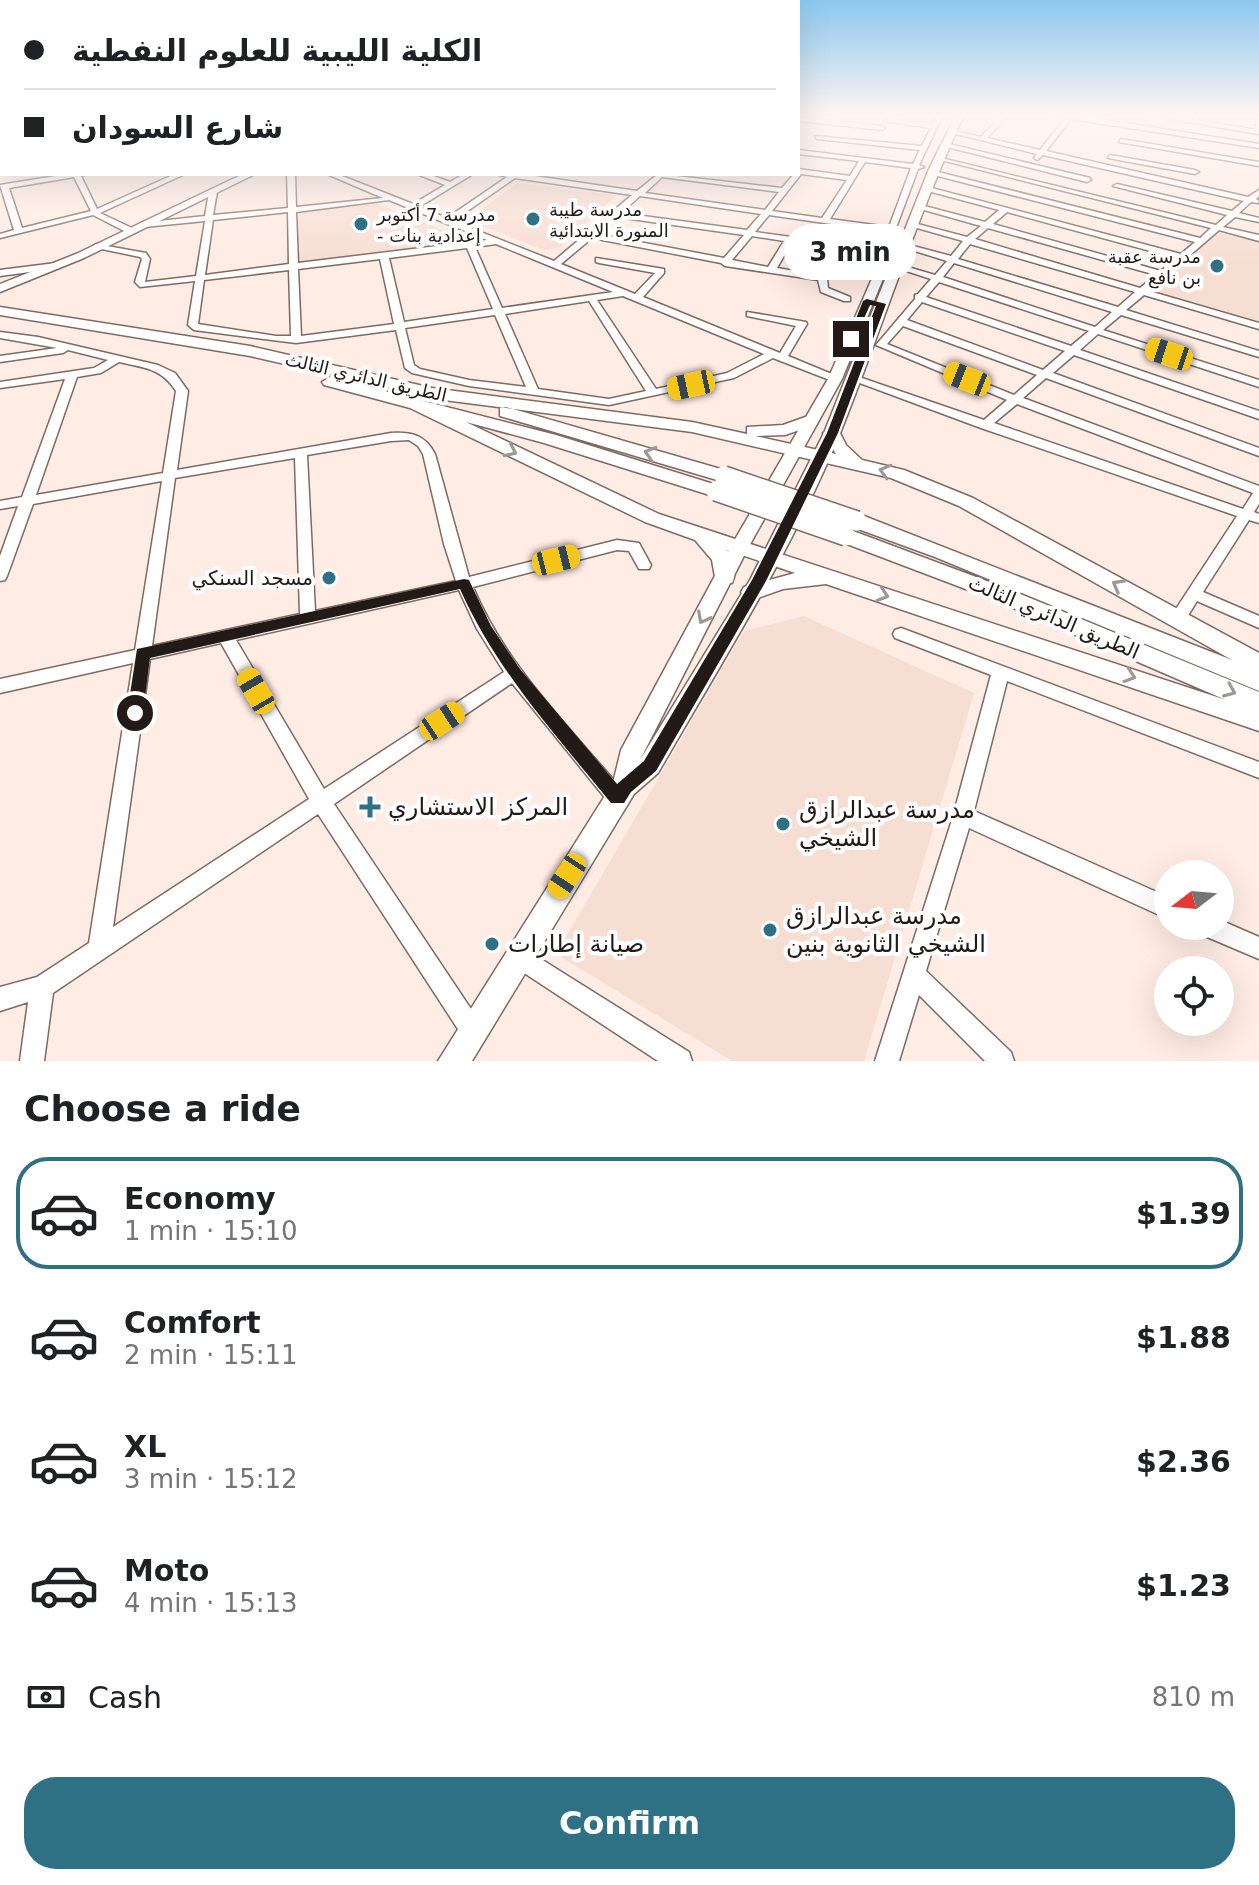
<!DOCTYPE html>
<html lang="en">
<head>
<meta charset="utf-8">
<style>
  :root { --surface:#fff; --page:#f6f6f6; --text:#202124; --muted:#757577; --line:#e0e0e0; --accent:#2f7184 }
  body { margin:0; font-family:"DejaVu Sans",Cairo,sans-serif; background:var(--page); color:var(--text); height:100vh; display:flex; flex-direction:column; font-size:30px; white-space:nowrap }
  * { box-sizing:border-box; margin:0 }
  p { font-size:26px; color:var(--muted) }
  .icon { flex:none; width:44px; height:44px; fill:none; stroke:currentColor; stroke-width:2; stroke-linecap:round; stroke-linejoin:round }
  .map { position:relative; height:1061px; overflow:hidden }
  .side { display:flex; flex-direction:column; background:var(--surface); flex:1 }
  .side>* { flex:none }
  .top-card { position:absolute; left:0px; top:0px; width:800px; height:176px; box-shadow:0 8px 32px #0002; display:grid; align-content:center; height:176px; padding:0 24px; background:var(--surface) }
  .needle { width:52px; rotate:254deg }
  .buttons { position:absolute; left:1154px; top:860px; display:grid; gap:16px }
  .buttons a { display:grid; place-items:center; width:80px; height:80px; border-radius:50%; background:var(--surface); box-shadow:0 8px 32px #0002; font-size:40px }
  .end { position:absolute; width:36px; height:36px; margin:-18px; border:10px solid #221a16; background:#fff; box-shadow:0 0 0 4px #fff }
  .from { border-radius:50% }
  .bubble { position:absolute; height:56px; border-radius:28px; background:var(--surface); box-shadow:0 8px 32px #0002; font-size:26px; font-weight:700; line-height:56px; text-align:center }
  .car { position:absolute; width:24px; height:48px; margin:-24px -12px; border-radius:10px; box-shadow:0 0 6px 2px #0007; background:linear-gradient(#f5c518 24%,#345 0 40%,#f5c518 0 76%,#345 0 86%,#f5c518 0) }
  .top-card b { display:flex; align-items:center; gap:28px; height:76px; font-size:30px }
  .top-card b+b { border-top:2px solid var(--line) }
  .top-card i { width:20px; height:20px; background:var(--text) }
  ul { padding:0; list-style:none }
  li { display:flex; align-items:center; gap:24px; height:112px; margin:0 16px 12px; padding:0 8px; border:4px solid transparent; border-radius:32px }
  li div { flex:1 }
  li b { display:block; font-size:30px }
  li em { font-style:normal; font-weight:700 }
  li.on { border-color:var(--accent) }
  li>.icon { width:72px; height:72px; stroke-width:1.5 }
  h2 { padding:0 24px; font-size:36px; line-height:96px }
  .pay { display:flex; align-items:center; gap:20px; height:88px; padding:0 24px; font-size:30px }
  .pay p { margin-inline-start:auto }
  .primary-button { display:flex; gap:16px; margin-top:auto; padding:16px 24px }
  .primary-button a { flex:1; height:92px; border-radius:32px; background:var(--accent); color:#fff; font-size:32px; font-weight:700; line-height:92px; text-align:center }
  .map>svg:first-child { display:block }
  .built { fill:#f7ded3 }
  .lines { fill:none; stroke-linecap:round; stroke-linejoin:round }
  .minor-casing { stroke:#7e6a61; stroke-width:3 }
  .major-casing { stroke:#7e6a61; stroke-width:3 }
  .highway-casing { stroke:#7e6a61; stroke-width:3 }
  .minor { fill:#fff; fill-rule:evenodd }
  .major { fill:#fff; fill-rule:evenodd }
  .highway { fill:#fff; fill-rule:evenodd }
  .highway-bridge-casing { stroke:#7e6a61; stroke-width:22; stroke-linecap:butt }
  .highway-bridge { stroke:#fff; stroke-width:19 }
  .oneway { stroke:#9c9896 }
  .route { fill:#221a16 }
  .poi-dot { fill:#2f7184; stroke:#fff; stroke-width:3 }
  .labels { text-anchor:middle; dominant-baseline:central; stroke-width:8; stroke-linejoin:round; paint-order:stroke }
  .far-poi-label { font-size:18px; fill:#221a16; stroke:#fff; text-anchor:start }
  .far-street-label { font-size:18px; fill:#221a16; stroke:#fff }
  .poi-label { font-size:20px; fill:#221a16; stroke:#fff; text-anchor:end }
  .street-label { font-size:20px; fill:#221a16; stroke:#fff }
  .near-poi-label { font-size:24px; fill:#221a16; stroke:#fff; text-anchor:start }
</style>
</head>
<body>
<div class="map">
<svg width="1259" height="1061" viewBox="0 0 1259 1061">
  <rect width="100%" height="100%" fill="#ffece4"/>
  <path class="built" d="M517,183L617,195L559,248L544,250L475,223L474,215Z
    M374,202L458,236L462,243L298,263L294,211Z
    M1214,231L1259,242V323L1147,290Z
    M804,616L974,693L864,1061H732L556,954L744,631Z"/>
  <g class="lines">
    <defs>
      <path id="minor" d="M937,115H943L919,165L924,167L918,169L896,228L901,231L895,233L888,251L881,255L845,249L827,278L828,288L850,297V301H844L821,292L818,280L725,266L721,263L592,238L561,264L635,294L655,273L599,263L596,262V258L664,269V273L643,297L780,353L796,326L747,316V312L806,322L807,324L788,356L839,377L841,379L835,382L773,358L734,378L609,405L469,386L412,373L405,368L396,330L296,343L194,330L188,325L195,281L140,287L135,282L142,259L140,257L92,247L96,244L146,253L150,259L145,282L196,276L205,221L144,227H141V223L205,216L209,192L213,190L217,192L213,215L288,208L287,174H295L296,207L383,198L327,174H337L413,204L445,185L417,174H428L450,182L464,174H473L419,207L447,218L507,177L496,174H521L637,191L658,174L782,188L794,174H798V169L850,176L859,161L798,154V150L913,164L920,150L817,139L815,136L922,146L931,128L884,121L887,119L933,124ZM865,162L911,168L889,227L830,219ZM801,174L847,180L822,218L772,211ZM662,177L779,192L765,210L645,193ZM515,178L632,195L554,261L453,221ZM640,196L761,214L747,230L621,213ZM389,200L487,240L298,263L296,212ZM288,212L289,264L205,275L213,220ZM769,215L887,232L880,249L755,232ZM617,217L744,235L724,258L597,234ZM752,236L784,241L768,267L732,260ZM792,242L837,248L819,275L777,268ZM496,244L613,292L502,308L475,247ZM467,248L493,309L404,322L389,258ZM380,259L394,324L301,336L298,269ZM289,270L291,336H276L198,324L204,280ZM623,296L764,354L727,373L656,389L597,300ZM589,301L646,391L609,399L538,389L505,314ZM495,315L526,387L469,380L420,369L414,365L405,328Z
        M1002,115H1008L987,138L1040,150L1065,118L1053,115H1074L1259,144V148L1071,119L1046,151L1248,197L1259,190V196L1256,199L1259,201L1258,203L1251,202L1239,213L1259,218V222L1235,217L1223,227L1259,235V241L1219,230L1149,291L1259,323V329L1144,295L1126,310L1259,351V357L1121,315L1103,330L1259,380V387L1098,334L1080,350L1259,411V419L1074,355L1053,373L1259,448V456L1046,378L1023,398L1259,486V504L1254,512L1259,514V523L1249,520L1203,592L1259,616V628L1197,601L1184,622H1172L1170,618L1237,516L981,428L849,379L851,377H859L984,420L1007,400L876,345L915,299V295L918,294L931,279L894,267V263L935,275L947,261L902,247V243L951,256L963,241L910,226V222L967,237L981,226L917,208V204L985,222L999,210L924,190V186L1181,254L1195,242L930,174V170L1200,238L1211,228L937,159V157L1216,225L1227,215L1113,186L1117,184L1232,211L1244,201L1043,155L1037,160L1034,158L1037,154L948,132L951,130L981,137ZM1007,212L1176,258L1161,271L993,224ZM988,228L1156,275L1140,288L975,239ZM970,244L1135,292L1118,307L958,259ZM954,263L1112,312L1095,327L943,277ZM939,282L1089,331L1071,346L926,297ZM922,302L1065,351L1043,370L907,320ZM903,326L1037,375L1014,395L887,344ZM1017,404L1253,493L1243,509L994,423Z
        M1195,115H1201L1198,120L1193,119Z
        M798,117L882,126L885,128L882,130L798,121Z
        M2,120V124L0,125V121Z
        M1259,120V130H1255L1256,122Z
        M0,135H2V139H0Z
        M1121,139L1259,162V166L1119,142Z
        M945,143L1090,178L1091,180L1087,182L943,146Z
        M0,149H2L0,154Z
        M1110,155L1195,170L1199,172L1195,174L1108,158Z
        M0,169H2V173H0Z
        M68,174H86L81,176L97,209L175,174H185L100,213L134,229V233H128L93,215L0,238V234L14,230L0,185ZM74,177L91,211L22,228L9,188Z
        M56,263L59,264V268L0,276V270Z
        M0,332L38,337L158,365L175,373L188,391L177,470L391,433C412,432 425,435 435,454L469,577L617,540L639,543L651,565L649,569H639L629,551L617,550L473,587C506,666 569,727 624,792L627,798L624,804L617,807L610,804L512,683L334,804L481,1024L485,1032L481,1040L473,1044L465,1040L318,814L53,993L44,1061H20L28,1002L0,1011V987L37,977L89,943L133,663L0,693V679L135,650L162,481L33,504L7,576L5,580L0,581V556L18,506L0,509V501L22,497L65,379L0,388V382L94,368L108,360L68,350L63,353L0,362V356L57,348L0,338ZM119,362C145,368 161,368 176,391L163,473L36,495L77,377L101,373ZM409,440L418,446L423,454L444,544L456,581L315,611L307,455L391,441ZM295,458L300,614L152,646L175,478ZM459,590L477,629L504,672L324,789L236,640ZM221,643L309,799L113,927L150,659Z
        M901,628L1259,762V778L1007,681L974,811L1168,897V919L969,828L926,971L1011,1052L1014,1061H985L919,995L899,1061H875L952,820L991,675L895,638L893,634L895,630Z
        M1220,920L1259,937V959L1200,934L1197,926H1220Z
        M517,944L689,1052L692,1061H658L509,963L506,955L509,947Z"/>
      <path id="major" d="M956,115H964C916,218 883,326 841,431C792,551 722,662 658,773L634,794L472,1061H438L613,783L621,750L730,548L828,379L888,242L897,240L898,242L842,379L748,548L640,760L750,580L824,433L929,169Z
        M1145,115H1161L1259,130V134Z
        M243,174H255L84,258L0,292V284L76,254Z"/>
      <path id="highway" d="M0,307L250,346L432,388L692,422L747,434V427L783,425L811,415L817,416V424L785,435L755,436L836,454L823,433L832,428L838,429L846,445L862,460L904,470L973,498L1259,653V691L935,557L850,526L847,521L850,516H864L1232,660L959,506L891,478L692,432L444,400L250,356L0,315Z
        M330,377L556,435L723,487L725,491L716,497L544,443L466,422L659,514L1226,700L992,599L839,541L836,536L839,531H853L1008,589L1259,692V731L826,584L783,589L752,600L744,597L741,592L744,587L795,573L727,550C734,559 737,574 732,583H716L712,560L695,540L645,522L410,408L324,385L322,382Z
        M506,407L731,472L733,476L731,480H717L500,416V408Z"/>
    </defs>
    <use href="#minor" class="minor-casing"/>
    <use href="#major" class="major-casing"/>
    <use href="#highway" class="highway-casing"/>
    <use href="#minor" class="minor"/>
    <use href="#major" class="major"/>
    <use href="#highway" class="highway"/>
    <defs>
      <path id="highway-bridge" d="M724,476L857,521
        M716,491L846,536"/>
    </defs>
    <use href="#highway-bridge" class="highway-bridge-casing"/>
    <use href="#highway-bridge" class="highway-bridge"/>
  </g>
  <defs><path id="oneway-chevron" d="M-2-3.5L2.5 0L-2 3.5" fill="none" stroke-width="1.6" stroke-linecap="round" stroke-linejoin="round" transform="scale(2)"/></defs>
  <g class="oneway">
    <use href="#oneway-chevron" transform="translate(511 451) rotate(26)"/>
    <use href="#oneway-chevron" transform="translate(650 453) rotate(-163)"/>
    <use href="#oneway-chevron" transform="translate(885 471) rotate(-164)"/>
    <use href="#oneway-chevron" transform="translate(1118 585) rotate(-151)"/>
    <use href="#oneway-chevron" transform="translate(883 595) rotate(18)"/>
    <use href="#oneway-chevron" transform="translate(703 618) rotate(118)"/>
    <use href="#oneway-chevron" transform="translate(1130 676) rotate(18)"/>
    <use href="#oneway-chevron" transform="translate(1230 691) rotate(23)"/>
  </g>
  <linearGradient id="sky" x2="0" y2="1"><stop stop-color="#8bc7ef"/><stop offset="0.44" stop-color="#fff6f3"/><stop offset="1" stop-color="#fff6f3" stop-opacity="0"/></linearGradient>
  <rect width="1259" height="263" fill="url(#sky)"/>
  <path class="route" d="M867,299L886,304L838,433L766,581L656,771L631,792L624,803H611C556,735 496,670 460,589L150,658L143,713L135,720L129,718L127,713L137,649L464,579L469,580L491,626L520,669L617,784L644,761L752,580L827,433L876,306L870,305L854,341H847L863,301Z"/>
  <g class="poi-dot">
    <circle cx="533" cy="219" r="8"/>
    <circle cx="361" cy="224" r="8"/>
    <circle cx="1217" cy="266" r="8"/>
    <circle cx="329" cy="578" r="8"/>
    <path d="M366 795h8v8h8v8h-8v8h-8v-8h-8v-8h8z"/>
    <circle cx="783" cy="824" r="8"/>
    <circle cx="770" cy="930" r="8"/>
    <circle cx="492" cy="944" r="8"/>
  </g>
  <g class="labels">
    <g class="far-poi-label">
      <text x="549" y="209">مدرسة طيبة<tspan x="549" dy="21">المنورة الابتدائية</tspan></text>
      <text x="377" y="214">مدرسة 7 أكتوبر<tspan x="377" dy="21">- إعدادية بنات</tspan></text>
      <text x="1201" y="256" text-anchor="end">مدرسة عقبة<tspan x="1201" dy="21">بن نافع</tspan></text>
    </g>
    <g class="far-street-label">
      <text transform="translate(366 377) rotate(13)">الطريق الدائري الثالث</text>
    </g>
    <g class="poi-label">
      <text x="313" y="578">مسجد السنكي</text>
    </g>
    <g class="street-label">
      <text transform="translate(1054 617) rotate(23)">الطريق الدائري الثالث</text>
    </g>
    <g class="near-poi-label">
      <text x="388" y="807">المركز الاستشاري</text>
      <text x="799" y="810">مدرسة عبدالرازق<tspan x="799" dy="28">الشيخي</tspan></text>
      <text x="786" y="916">مدرسة عبدالرازق<tspan x="786" dy="28">الشيخي الثانوية بنين</tspan></text>
      <text x="508" y="944">صيانة إطارات</text>
    </g>
  </g>
</svg>
<div class="buttons">
<a><svg class="needle" viewBox="-14 -14 28 28"><path d="M0-13l5 13h-10z" fill="#e53935"/><path d="M0 13l5-13h-10z" fill="#757577"/></svg></a>
<a><svg class="icon" aria-label="locate" viewBox="0 0 24 24"><circle cx="12" cy="12" r="6"/><path d="M12 2v4M12 18v4M2 12h4M18 12h4"/></svg></a>
</div>
<i class="end from" style="left:135px;top:713px"></i>
<i class="end" style="left:851px;top:339px"></i>
<div class="bubble" style="left:784px;top:224px;width:132px">3 min</div>
<i class="car" style="left:1169px;top:354px;rotate:288deg"></i>
<i class="car" style="left:967px;top:379px;rotate:292deg"></i>
<i class="car" style="left:691px;top:385px;rotate:258deg"></i>
<i class="car" style="left:556px;top:560px;rotate:76deg"></i>
<i class="car" style="left:256px;top:691px;rotate:330deg"></i>
<i class="car" style="left:442px;top:721px;rotate:57deg"></i>
<i class="car" style="left:567px;top:876px;rotate:213deg"></i>
<div class="top-card">
<b><i class="from"></i>الكلية الليبية للعلوم النفطية</b>
<b><i></i>شارع السودان</b>
</div>
</div>
<section class="side">
<h2>Choose a ride</h2>
<ul>
<li class="on"><svg class="icon" aria-label="car" viewBox="0 0 24 24"><path d="M5 17H2v-5l4-1 3-4h7l3 4 3 1v5h-3M9 17h6M6 11h13"/><circle cx="7" cy="17" r="2"/><circle cx="17" cy="17" r="2"/></svg><div><b>Economy</b><p>1 min · 15:10</p></div><em>$1.39</em></li>
<li><svg class="icon" aria-label="car" viewBox="0 0 24 24"><path d="M5 17H2v-5l4-1 3-4h7l3 4 3 1v5h-3M9 17h6M6 11h13"/><circle cx="7" cy="17" r="2"/><circle cx="17" cy="17" r="2"/></svg><div><b>Comfort</b><p>2 min · 15:11</p></div><em>$1.88</em></li>
<li><svg class="icon" aria-label="car" viewBox="0 0 24 24"><path d="M5 17H2v-5l4-1 3-4h7l3 4 3 1v5h-3M9 17h6M6 11h13"/><circle cx="7" cy="17" r="2"/><circle cx="17" cy="17" r="2"/></svg><div><b>XL</b><p>3 min · 15:12</p></div><em>$2.36</em></li>
<li><svg class="icon" aria-label="car" viewBox="0 0 24 24"><path d="M5 17H2v-5l4-1 3-4h7l3 4 3 1v5h-3M9 17h6M6 11h13"/><circle cx="7" cy="17" r="2"/><circle cx="17" cy="17" r="2"/></svg><div><b>Moto</b><p>4 min · 15:13</p></div><em>$1.23</em></li>
</ul>
<div class="pay"><svg class="icon" aria-label="cash" viewBox="0 0 24 24"><path d="M3 7h18v10H3z"/><circle cx="12" cy="12" r="2"/></svg>Cash<p>810 m</p></div>
<div class="primary-button"><a>Confirm</a></div>
</section>
</body>
</html>
